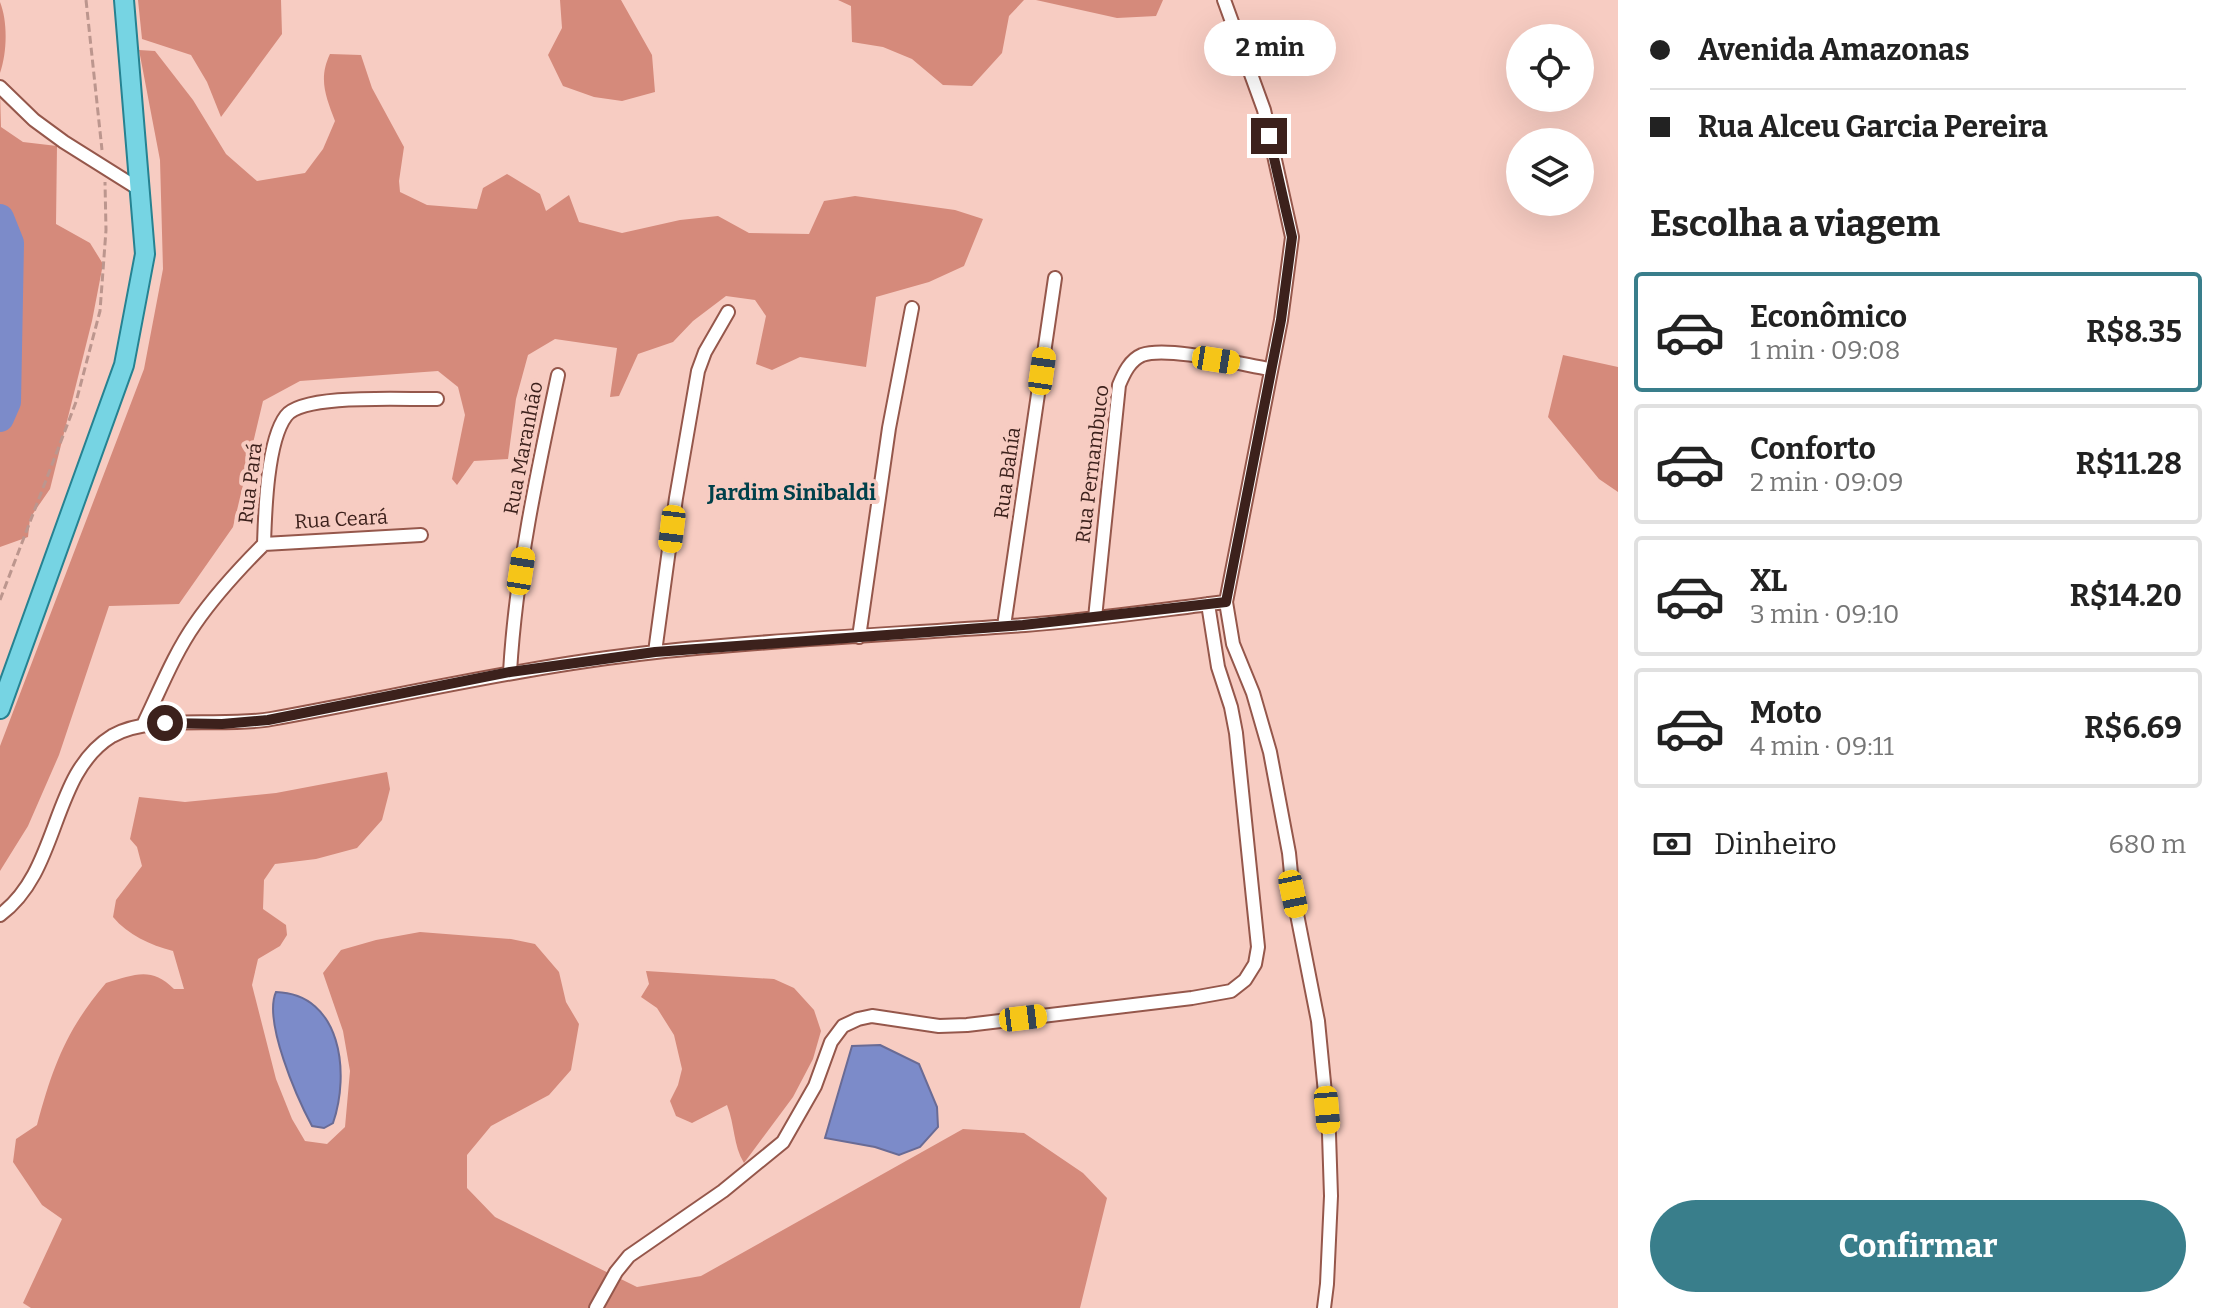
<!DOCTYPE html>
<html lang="pt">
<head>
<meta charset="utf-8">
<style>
  :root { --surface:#fff; --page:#f2f2f2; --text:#222; --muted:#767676; --line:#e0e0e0; --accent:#397e8b }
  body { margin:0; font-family:Bitter,serif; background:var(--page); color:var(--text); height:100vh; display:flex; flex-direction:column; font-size:30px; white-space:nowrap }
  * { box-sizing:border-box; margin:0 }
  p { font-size:26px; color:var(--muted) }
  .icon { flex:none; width:44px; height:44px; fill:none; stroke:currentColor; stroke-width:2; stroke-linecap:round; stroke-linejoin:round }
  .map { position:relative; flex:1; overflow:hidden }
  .details { display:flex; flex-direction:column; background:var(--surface); width:600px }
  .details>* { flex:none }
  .guide { display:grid; align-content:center; height:176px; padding:0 32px; background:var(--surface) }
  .fabs { position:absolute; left:1506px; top:24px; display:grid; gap:16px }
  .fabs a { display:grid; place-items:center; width:88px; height:88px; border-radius:50%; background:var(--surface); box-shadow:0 8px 32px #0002; font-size:40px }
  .end { position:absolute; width:36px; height:36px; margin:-18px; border:10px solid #3c211c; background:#fff; box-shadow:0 0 0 4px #fff }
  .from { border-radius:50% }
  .bubble { position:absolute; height:56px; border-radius:28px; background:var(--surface); box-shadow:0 8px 32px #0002; font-size:26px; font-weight:700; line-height:56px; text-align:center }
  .car { position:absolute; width:24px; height:48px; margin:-24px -12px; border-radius:10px; box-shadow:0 0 6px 2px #0007; background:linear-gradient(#f5c518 24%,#345 0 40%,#f5c518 0 76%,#345 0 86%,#f5c518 0) }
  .guide b { display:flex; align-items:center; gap:28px; height:76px; font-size:30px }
  .guide b+b { border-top:2px solid var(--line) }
  .guide i { width:20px; height:20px; background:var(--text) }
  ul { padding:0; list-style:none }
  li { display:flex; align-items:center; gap:24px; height:120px; margin:0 16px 12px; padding:0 16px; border:4px solid var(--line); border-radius:8px }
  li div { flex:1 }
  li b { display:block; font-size:30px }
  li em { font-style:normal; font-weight:700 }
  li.selected { border-color:var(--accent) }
  li>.icon { width:72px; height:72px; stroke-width:1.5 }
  h2 { padding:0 32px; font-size:36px; line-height:96px }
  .pay { display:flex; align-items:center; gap:20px; height:88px; padding:0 32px; font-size:30px }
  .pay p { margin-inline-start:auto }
  .action { display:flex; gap:16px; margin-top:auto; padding:16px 32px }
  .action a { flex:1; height:92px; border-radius:48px; background:var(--accent); color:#fff; font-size:32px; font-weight:700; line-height:92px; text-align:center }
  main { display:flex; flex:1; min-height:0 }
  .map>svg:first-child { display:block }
  .forest { fill:#d58a7b }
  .water { fill:#7c8bc9; stroke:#696b95; stroke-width:2 }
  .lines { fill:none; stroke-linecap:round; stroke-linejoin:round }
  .river { stroke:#7c8bc9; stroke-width:28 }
  .street-casing { stroke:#95574b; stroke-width:16 }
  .primary-casing { stroke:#268291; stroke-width:22 }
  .path { stroke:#bc968e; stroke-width:3; stroke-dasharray:8 4; stroke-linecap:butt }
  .street { stroke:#fff; stroke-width:12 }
  .primary { stroke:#76d4e3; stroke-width:18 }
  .route { stroke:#3c211c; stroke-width:10 }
  .labels { text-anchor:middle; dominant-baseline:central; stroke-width:8; stroke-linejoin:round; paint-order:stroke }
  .street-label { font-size:20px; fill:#3c211c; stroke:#f7ccc2 }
  .neighbourhood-label { font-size:22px; font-weight:bold; fill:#00404a; stroke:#f7ccc2 }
</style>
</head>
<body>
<main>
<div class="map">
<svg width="1618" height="1308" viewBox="0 0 1618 1308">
  <rect width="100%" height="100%" fill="#f7ccc2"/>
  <path class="forest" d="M138,0H281L282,34L221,117L207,82L191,55L142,39Z
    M560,0H621L652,55L655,92L622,101L594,97L563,86L548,55L562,28Z
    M838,0H1024L1009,16L1002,53L972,86L943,85L912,59L883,47L852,42L851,6Z
    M1036,0H1163L1156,16L1117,18Z
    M0,2C8,22 7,53 0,73Z
    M139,50L155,51L193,100L226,154L257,181L305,173L323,149L335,121C326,97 318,79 330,54L361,55L372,88L404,147L399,181L400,192L427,205L477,209L483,188L507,174L540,194L546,211L569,195L579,222L622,233L680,220L718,216L749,233L809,234L824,201L855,196L955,210L983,219L964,266L929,282L876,297L866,367L800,357L772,370L756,364L766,316L755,300L726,296L693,321L673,342L638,354L619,396L610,397L617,348L555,339L528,355L516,399L508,459L474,461L457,485L452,479L465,415L458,387L438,371L300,381L263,401L233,527L179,604L109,606L59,755L28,826L0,871V746L144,369L163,269L160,160Z
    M0,91L1,127L23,142L57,146L56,224L90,243L103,264L92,321L50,489L30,518L28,537L0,547Z
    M1563,355L1618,367V492L1599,479L1548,417Z
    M387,772L390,789L382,820L357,848L316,859L275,864L264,880L263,909L286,925L287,935L280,946L258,959L252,985L276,1079L292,1119L305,1141L327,1144L345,1127L350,1071L343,1031L323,973L341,950L376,940L420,932L511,939L535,944L559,972L566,1002L579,1024L571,1070L549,1095L491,1126L467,1155V1188L495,1217L637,1287L701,1276L963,1129L1024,1133L1083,1173L1107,1198L1080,1308H31L23,1303L62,1219L42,1205L13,1162L16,1139L37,1125C53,1066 66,1030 106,983C134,975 151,966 174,989H184L173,951C150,945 128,935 113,917L116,900L142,866L137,847L130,839L139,797L185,802L276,793Z
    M646,971L774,979L794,988L814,1010L821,1031L813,1059L793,1097L744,1163C733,1145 735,1125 727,1105L692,1123L676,1116L670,1101L678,1085L682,1069L674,1035L657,1008L641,997L649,984Z"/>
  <path class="water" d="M276,992C342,994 350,1074 333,1123L324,1128L312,1126C297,1098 263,1021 276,992Z
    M880,1045L919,1064L937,1107L938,1127L920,1147L899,1155L875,1147L825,1138L852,1046Z"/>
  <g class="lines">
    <path class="river" d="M0,218L10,243L7,402L0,418"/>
    <defs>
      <path id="street" d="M1224,0L1264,110L1292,237L1281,320L1226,602L1233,644L1253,693L1270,752L1289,853L1293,894L1318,1021L1329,1134L1331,1196L1327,1284L1324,1308
        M0,87L34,120L64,142L142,191
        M264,544L421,535
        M1095,618L1119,385C1124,373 1130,360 1142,355C1167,346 1240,364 1269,369
        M1004,626L1055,278
        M859,637L889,428L912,308
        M655,652L676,498L698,371L705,352L728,312
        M510,672C516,571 537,473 558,375
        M144,723C160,690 174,654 195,624C215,595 239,569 264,544C265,512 267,441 286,416C303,393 407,400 437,399
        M0,915C61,870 50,774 112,736C152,713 223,728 271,719C399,696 526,666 656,652C778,639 902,634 1025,625C1092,620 1159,610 1226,602
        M596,1308L616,1272L629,1256L723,1191L783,1142L815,1086L831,1042L843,1026L858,1019L872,1016L939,1026L967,1025L1192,998L1231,991L1245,980L1255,964L1258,947L1236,733L1231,707L1218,667L1208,604"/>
      <path id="primary" d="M0,709L124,365L145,254L124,0"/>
    </defs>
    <use href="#street" class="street-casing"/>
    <use href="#primary" class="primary-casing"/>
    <path class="path" d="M86,0L102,150
      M0,600L76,402L100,311L106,230L105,182"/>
    <use href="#street" class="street"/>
    <use href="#primary" class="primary"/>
  </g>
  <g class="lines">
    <path class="route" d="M165,723L222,724L268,720L510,672L655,652L1023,625L1226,602L1281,320L1292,237L1269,136"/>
  </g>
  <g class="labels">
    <g class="street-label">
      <text transform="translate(523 448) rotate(-79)">Rua Maranhão</text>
      <text transform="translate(1092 464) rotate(-83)">Rua Pernambuco</text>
      <text transform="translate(1007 473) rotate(-82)">Rua Bahía</text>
      <text transform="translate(250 483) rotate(-83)">Rua Pará</text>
      <text transform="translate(341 519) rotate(-3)">Rua Ceará</text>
    </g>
    <g class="neighbourhood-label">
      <text x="792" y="492">Jardim Sinibaldi</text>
    </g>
  </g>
</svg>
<div class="fabs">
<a><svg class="icon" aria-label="locate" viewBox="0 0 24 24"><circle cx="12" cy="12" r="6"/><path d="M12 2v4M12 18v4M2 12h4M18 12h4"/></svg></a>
<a><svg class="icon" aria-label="layers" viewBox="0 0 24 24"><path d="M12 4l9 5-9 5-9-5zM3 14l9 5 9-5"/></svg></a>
</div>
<i class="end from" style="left:165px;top:723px"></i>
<i class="end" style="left:1269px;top:136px"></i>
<div class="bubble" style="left:1204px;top:20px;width:132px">2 min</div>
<i class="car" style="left:1216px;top:360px;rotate:99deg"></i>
<i class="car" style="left:1042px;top:371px;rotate:8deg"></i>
<i class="car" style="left:672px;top:529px;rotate:187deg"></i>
<i class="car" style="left:521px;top:571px;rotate:9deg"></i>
<i class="car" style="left:1293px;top:894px;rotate:168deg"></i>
<i class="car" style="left:1023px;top:1018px;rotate:83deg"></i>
<i class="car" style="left:1327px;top:1110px;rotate:175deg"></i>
</div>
<section class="details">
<div class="guide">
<b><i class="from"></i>Avenida Amazonas</b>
<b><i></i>Rua Alceu Garcia Pereira</b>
</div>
<h2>Escolha a viagem</h2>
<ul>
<li class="selected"><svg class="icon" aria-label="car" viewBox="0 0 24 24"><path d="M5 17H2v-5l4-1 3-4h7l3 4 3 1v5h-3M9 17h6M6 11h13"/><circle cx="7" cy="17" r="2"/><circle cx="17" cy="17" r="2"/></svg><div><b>Econômico</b><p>1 min · 09:08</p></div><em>R$8.35</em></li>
<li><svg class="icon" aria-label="car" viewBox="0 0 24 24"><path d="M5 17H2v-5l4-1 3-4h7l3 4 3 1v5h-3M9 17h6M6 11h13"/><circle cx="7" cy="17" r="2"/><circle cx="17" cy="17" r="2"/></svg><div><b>Conforto</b><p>2 min · 09:09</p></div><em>R$11.28</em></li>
<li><svg class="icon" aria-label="car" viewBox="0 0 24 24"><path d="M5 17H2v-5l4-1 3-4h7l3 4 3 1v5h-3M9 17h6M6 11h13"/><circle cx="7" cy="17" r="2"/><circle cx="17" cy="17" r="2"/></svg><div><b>XL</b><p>3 min · 09:10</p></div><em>R$14.20</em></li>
<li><svg class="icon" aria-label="car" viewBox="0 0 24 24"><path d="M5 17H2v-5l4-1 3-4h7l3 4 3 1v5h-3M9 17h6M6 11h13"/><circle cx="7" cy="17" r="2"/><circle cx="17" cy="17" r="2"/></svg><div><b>Moto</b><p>4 min · 09:11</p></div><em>R$6.69</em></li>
</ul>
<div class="pay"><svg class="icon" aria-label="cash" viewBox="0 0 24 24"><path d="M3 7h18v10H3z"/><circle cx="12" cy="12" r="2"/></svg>Dinheiro<p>680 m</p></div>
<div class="action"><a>Confirmar</a></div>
</section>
</main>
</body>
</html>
